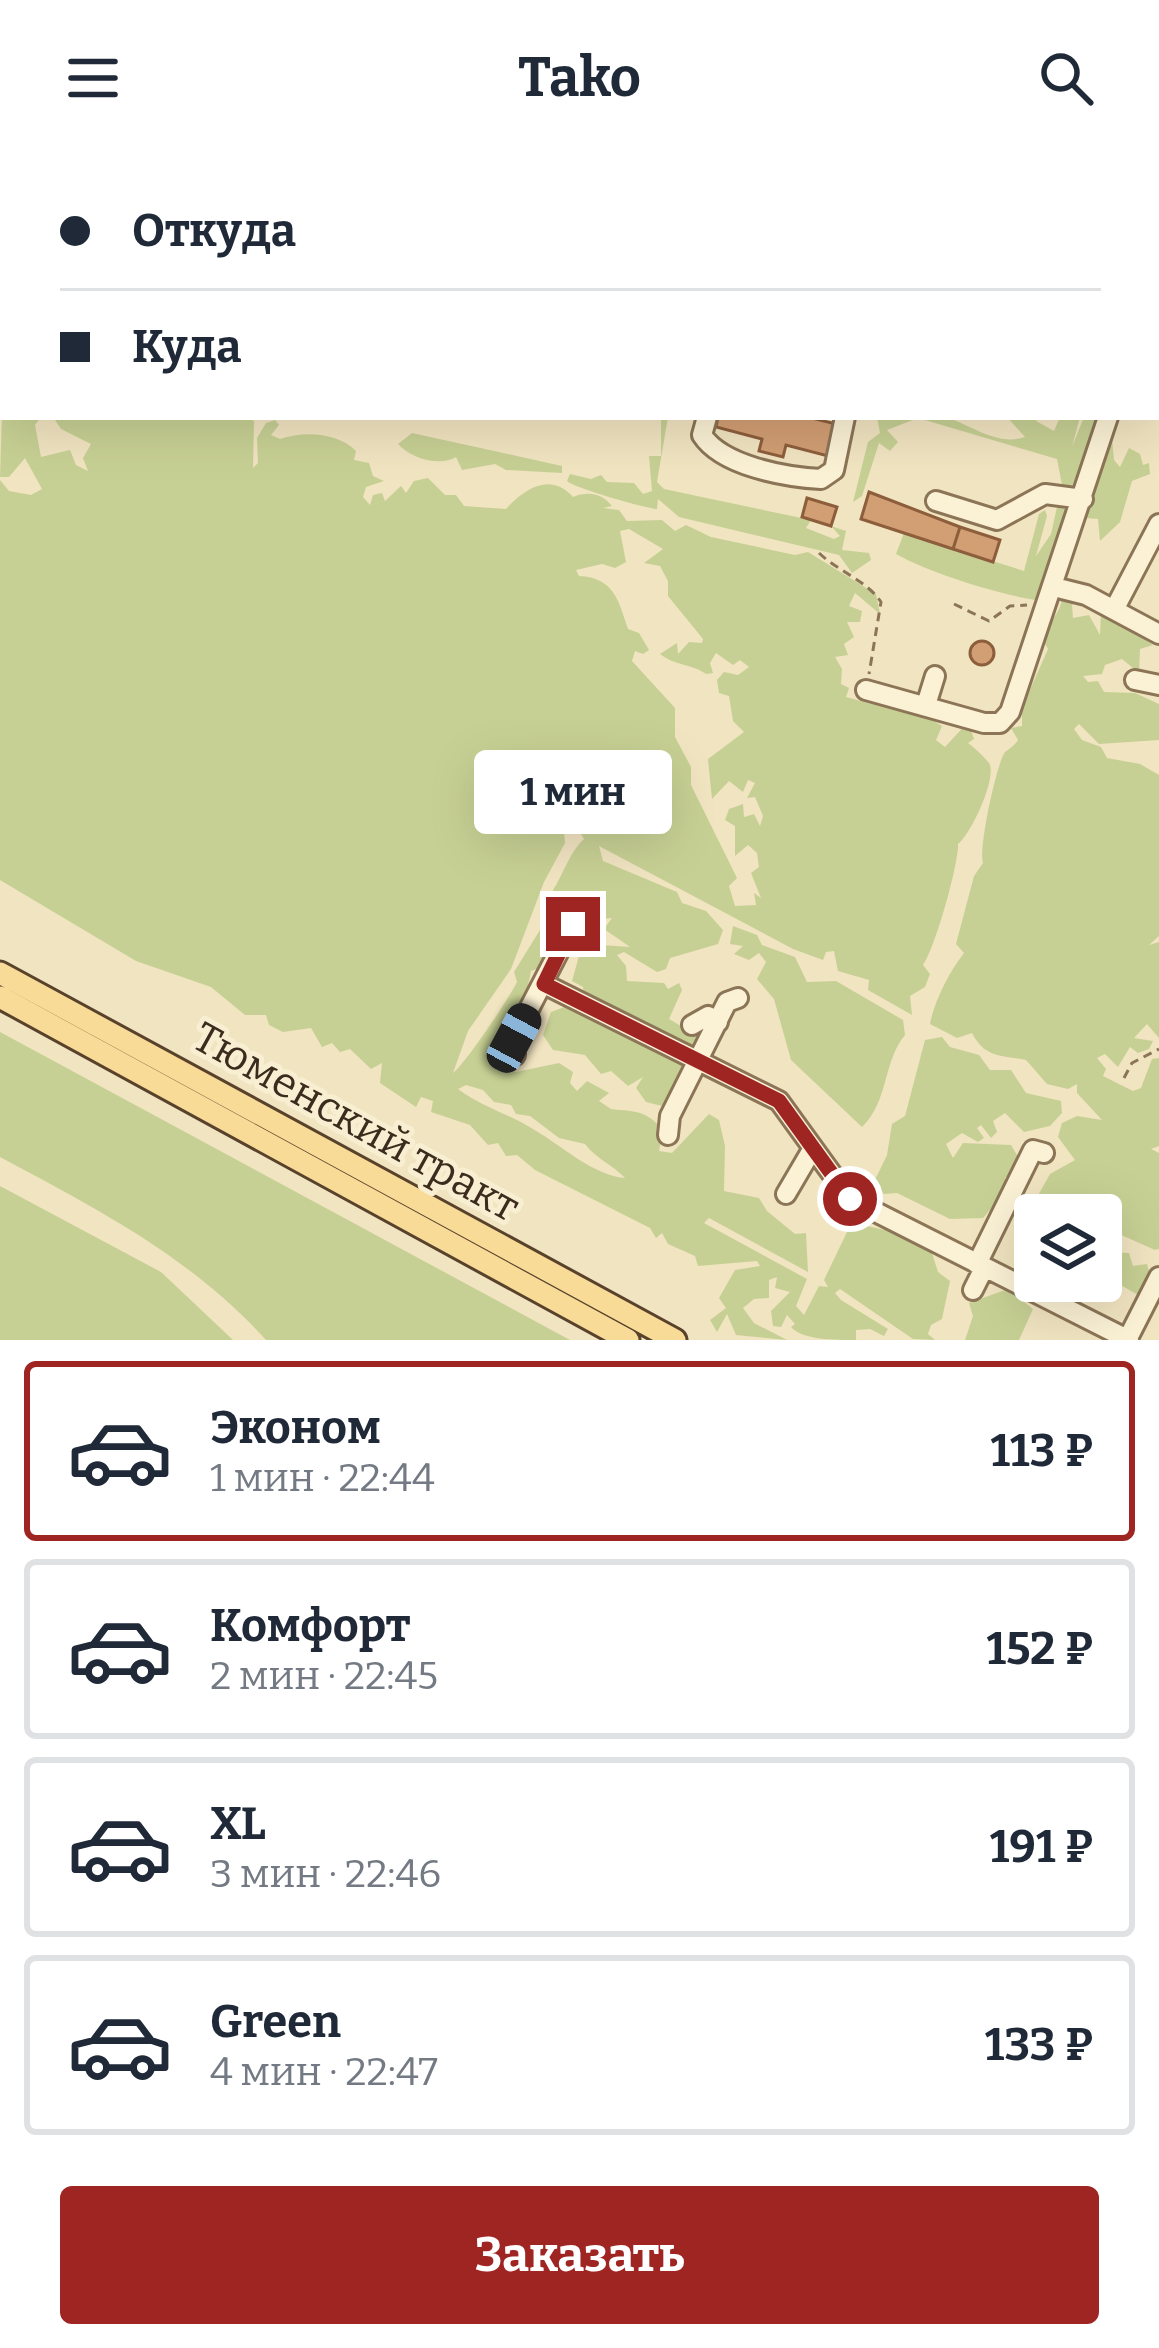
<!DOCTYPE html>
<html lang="ru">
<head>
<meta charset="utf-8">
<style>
  :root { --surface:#fff; --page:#f2f2f3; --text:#1f2937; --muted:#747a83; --line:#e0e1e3; --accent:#9f2523 }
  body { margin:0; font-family:Bitter,serif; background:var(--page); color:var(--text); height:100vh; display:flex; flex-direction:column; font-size:45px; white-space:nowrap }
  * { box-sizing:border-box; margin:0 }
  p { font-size:39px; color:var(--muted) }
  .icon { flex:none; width:66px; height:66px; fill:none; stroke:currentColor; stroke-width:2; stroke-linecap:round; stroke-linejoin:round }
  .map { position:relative; height:1184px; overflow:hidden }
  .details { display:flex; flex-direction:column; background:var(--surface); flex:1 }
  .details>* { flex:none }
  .hud { position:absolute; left:0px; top:0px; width:1161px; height:264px; box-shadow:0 12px 48px #0002; display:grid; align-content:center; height:264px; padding:0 60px; background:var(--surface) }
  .controls { position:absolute; left:1014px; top:1038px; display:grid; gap:24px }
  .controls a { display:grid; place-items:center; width:108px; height:108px; border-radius:12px; background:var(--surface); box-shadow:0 12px 48px #0002; font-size:60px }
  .end { position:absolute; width:54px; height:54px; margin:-27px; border:15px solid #9f2523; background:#fff; box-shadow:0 0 0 6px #fff }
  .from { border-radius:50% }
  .bubble { position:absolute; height:84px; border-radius:12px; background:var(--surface); box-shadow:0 12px 48px #0002; font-size:39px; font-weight:700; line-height:84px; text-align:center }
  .car { position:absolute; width:36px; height:72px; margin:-36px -18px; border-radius:15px; box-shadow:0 0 9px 3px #0007; background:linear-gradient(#222 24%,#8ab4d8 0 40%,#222 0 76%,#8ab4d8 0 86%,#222 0) }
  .hud b { display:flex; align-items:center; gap:42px; height:114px; font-size:45px }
  .hud b+b { border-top:3px solid var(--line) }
  .hud i { width:30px; height:30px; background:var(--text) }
  ul { padding:21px 0 0; list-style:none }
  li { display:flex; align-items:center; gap:36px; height:180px; margin:0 24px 18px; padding:0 36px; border:6px solid var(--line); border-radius:12px }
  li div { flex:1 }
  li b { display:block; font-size:45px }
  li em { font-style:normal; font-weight:700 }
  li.on { border-color:var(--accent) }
  li>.icon { width:108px; height:108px; stroke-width:1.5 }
  .cta { display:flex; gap:24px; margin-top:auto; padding:24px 60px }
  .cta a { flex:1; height:138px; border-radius:12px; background:var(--accent); color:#fff; font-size:48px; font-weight:700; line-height:138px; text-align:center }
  header { display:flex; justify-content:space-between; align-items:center; height:156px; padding:0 60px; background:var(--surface); font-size:54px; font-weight:700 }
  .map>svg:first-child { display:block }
  .green { fill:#c7d094; fill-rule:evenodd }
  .building { fill:#d29e74; stroke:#8d5e3b; stroke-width:3 }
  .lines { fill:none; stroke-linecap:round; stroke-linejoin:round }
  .minor-casing { stroke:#8c7557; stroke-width:24 }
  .major-casing { stroke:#59422c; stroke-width:27 }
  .path { stroke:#8c7557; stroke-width:3; stroke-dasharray:9 6; stroke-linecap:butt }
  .minor { stroke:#fbf1d5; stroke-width:18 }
  .major { stroke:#f7db96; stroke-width:21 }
  .route { stroke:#9f2523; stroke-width:15 }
  .labels { text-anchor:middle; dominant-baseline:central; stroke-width:10; stroke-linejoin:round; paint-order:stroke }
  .street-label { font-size:42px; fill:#3b2c1d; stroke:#f8eed1 }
</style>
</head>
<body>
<header><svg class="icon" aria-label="menu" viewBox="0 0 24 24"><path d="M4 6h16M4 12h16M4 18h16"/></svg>Tako<svg class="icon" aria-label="search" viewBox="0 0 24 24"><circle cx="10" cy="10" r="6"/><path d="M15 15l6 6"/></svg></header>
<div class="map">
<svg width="1159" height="1184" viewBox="0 0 1159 1184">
  <rect width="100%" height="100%" fill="#f1e4c1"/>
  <path class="green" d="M3,225V261H41L35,269L41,301L70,294L76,309L88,315L83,302L91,288L61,273L53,261H244L254,265L253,312L258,307L257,282L266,267L275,264L279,269L271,279L280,283C304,275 337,276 356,295L354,304L369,307L373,320L384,325L366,331L363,341L370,349L373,339L382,337L385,345L401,330L406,337L414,325L428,322L445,339H456L464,350L506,353C525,332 551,316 573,341C588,335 602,337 612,350L603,352L619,354L627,365L662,364L675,375L686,369L711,381L795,399L808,396L876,438L880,458L855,437L849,450L862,455L860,466H847L854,481L844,488L848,499L835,501L842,513L841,528L849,532L846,541L872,548L895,545C911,559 925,559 942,570L936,584L945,591L968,566L974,583L968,587C975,592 985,602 989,607C998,621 970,680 958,688C959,707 935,793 923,809L930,818L925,831L910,840L912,859L868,834L869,824L838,815L834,795L826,796L823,804L793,793L599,690L603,705L677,736L682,747L706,755L723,774L718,788L670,802L666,813L657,816L624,796L617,799L626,810L627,825L664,827L668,833L679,827L682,834L669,863L698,880L700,893L691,897L643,874L616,852L584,842L583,831L572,825L582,789L593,795L601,789L630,791L604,773L612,762L603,763L600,747L577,748L558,774L545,810L531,815C526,842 513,887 489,902L491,910L516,916L559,907L573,916L570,927L577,935L587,925L609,937L599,945L611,953C635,956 645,953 663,974L659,995L672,997L709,958L719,964L725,990L724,1035L759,1042L767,1055L795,1078L806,1077L808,1116L709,1062L704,1067L807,1123L796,1150L804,1159L819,1130L828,1131L824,1124L847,1076L858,1068L903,1078L931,1094L938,1116L950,1125L942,1163L931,1169L928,1178L935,1184L913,1183L840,1133L835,1137L841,1144L888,1173L884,1180L870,1173L856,1174V1184C835,1184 802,1184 791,1171L795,1168L787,1159L781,1171L773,1170L771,1155L790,1136L775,1132L777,1121L769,1124V1142L754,1143L743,1152L754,1167L787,1184L736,1179L727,1158L717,1176L710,1164L726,1152L719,1142L735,1114L760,1110L757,1105L698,1110L695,1100L668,1088L662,1077L656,1082L650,1072L535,1014L517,999L506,1000L498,987L488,989L470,969L431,956L433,945L421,941L416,951L380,927L382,907L371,913L350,893L340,896L332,887L322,891L311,872L283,876L269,869L266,859H245L211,831L136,805L0,724V324L9,335L31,339L42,333L25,302L9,321H0ZM629,373L663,393L644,407L660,410L668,425V440L703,483L702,487L689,486L678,498L677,487L660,498C675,510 690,507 706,518L713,517L710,507L716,497L733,509L740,504L749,511L738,519L724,516L717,524L719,537L729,540L733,565L744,576L708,603L712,643L729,625L743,636L748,624L755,627L747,642L755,641L763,660L760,670L754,658L744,661L743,648L729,653L725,664L735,670V700L748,689L757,697L759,711L751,717L761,742L754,737L756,749L735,750L729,730L737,722L691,629V611L675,581V552L632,505L635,495L643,498L649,494L639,477L628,473C618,443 614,422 579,420L576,414L602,408L615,412L626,406L620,375ZM564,675H579L584,683C570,695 564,717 553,734L556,748L514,816L517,826C508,844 465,908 453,917L468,875L511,813L544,726L565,687ZM466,929L483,934L494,946L511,949L516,958L530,960L559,982L585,988C597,1004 612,1008 625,1022C592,1019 561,989 533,973C507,957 482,951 458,933Z
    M661,261H668L657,326L664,333L811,364L806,372L834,383L840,380L831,370L846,375L842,394L869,397L871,404L852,417L839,399L679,361L658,343L657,353C648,353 574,332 567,325L570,318L591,323L601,319L607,326L634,327L643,338L652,335L649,300H661Z
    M877,261C898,261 926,256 945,261C968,267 997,291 1025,281L1007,261H1038L1036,265L1054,275L1060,261H1080L1072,291L1084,261H1101L1083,323L1063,334L1057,303L918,262L887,274L898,286L890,295L879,287L862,340L853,346L868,286L880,277Z
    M412,277L562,310V317L506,314L495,308L462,314L456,301C439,311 410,302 398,288Z
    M1112,283L1114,304L1120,311L1129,292L1140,298L1143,309L1149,307L1150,318L1132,325L1120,366L1100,385L1098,363L1085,362C1087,337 1106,319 1103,292Z
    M1057,351L1066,353C1074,378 1059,429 1036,444C998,438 932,418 896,398L904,377L1024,415L1039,358L1045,354L1047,360L1036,400L1051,378Z
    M1062,441L1079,445L1072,449L1073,462L1089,459L1100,479L1101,456L1153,489L1140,493L1139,517L1122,503L1105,509L1102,518L1083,520L1088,526L1098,525L1104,536L1135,537L1159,548V584L1099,588L1079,568L1074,573L1082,584L1101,591L1107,602L1140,608L1159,619V780L1149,789L1159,786V882L1147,868L1134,882L1153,885L1149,893L1138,897L1130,891L1118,911L1105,898L1097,902L1106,913L1103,920L1133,935L1141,932L1152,903L1159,902V990L1151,993L1159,997V1093L1155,1094L1119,1078L1120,1063C1083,1052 1075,1062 1036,1043L1050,1018L1075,1004L1058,981L1062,967L1077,960L1102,964L1077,937V928L1068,933L1047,928L1026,904C1000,899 985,902 972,877L957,882L930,868C934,846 949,816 964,797L956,788L974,720L983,707C978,693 997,606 1005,596C1010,592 1015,589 1018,584L1011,572L1022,570V552L1048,493L1042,482C1047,465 1061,459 1062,441Z
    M733,770L757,779L762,789L795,801L807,826L836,825L903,864L905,879C883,905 889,945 862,971L791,904L774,843L757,823L766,806L759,797L749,804L734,798L743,790L730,788Z
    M567,850L689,910L681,915L679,937L662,950L646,946L636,932L643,921L628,930L611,915L601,918L585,899L553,894L543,879L551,856Z
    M0,876L570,1184H266C191,1101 97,1053 0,1001Z
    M942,881L950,891L979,899L990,914H1011L1026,937L1061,945L1062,957L1050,970L1024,976L1005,957L993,965L997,976L991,982L981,969L977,972L984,982L978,986L962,977L946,988L953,1002L963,987L1011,989L1017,999L1014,1013L1005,1022L1007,1034L983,1062L950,1063L897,1037L884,1038L873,1028L887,999L892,968L905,960L925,884Z
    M0,1030L161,1116L233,1184H0Z
    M1101,1096L1129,1097L1133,1110L1147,1108L1152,1126L1140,1140L1108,1122L1095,1134L1080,1133L1074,1125H1101Z
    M1008,1133L1033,1153L1019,1184H965L973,1160L969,1147Z"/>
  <path class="building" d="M718,261H808L836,268L828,300L786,289L783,301L759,295L762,283L716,271Z
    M869,336L960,371L953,393L861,363Z
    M807,342L837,351L831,370L802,361Z
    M960,371L1000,384L993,406L953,393Z
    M970 497a12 12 0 1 1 24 0a12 12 0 1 1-24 0Z"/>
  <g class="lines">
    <defs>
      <path id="minor" d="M1,0L9,3
        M990,0L1006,3
        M35,3L39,0
        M259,3V0
        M384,3V0
        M450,3V0
        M472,3V0
        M551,3V0
        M701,3L702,0
        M719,3L720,0
        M843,3L844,0
        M1052,3L1053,0
        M1113,3V0
        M1158,32H1159
        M0,50H3
        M0,92L3,84
        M1158,134L1159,133
        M0,178L3,179
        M707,261L702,279C722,310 785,321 821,323L834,314L845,261
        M936,345L997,364L1045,338L1083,343
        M1054,431L1086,439L1159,478
        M1115,452L1159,368
        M1135,524L1159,529
        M866,534L984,567H1000L1010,556L1108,261
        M926,549L935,520
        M544,828L779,945L850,1043L1129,1184
        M692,869L708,860L718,866
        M515,899L514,882L573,768L582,766
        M668,979L670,960L727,846L738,842
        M786,1038L813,992
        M977,1108L1033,994L1044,997
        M973,1134L984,1112
        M1127,1184L1159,1121"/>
      <path id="major" d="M0,817L675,1184
        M0,841L628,1184"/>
    </defs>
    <use href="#minor" class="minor-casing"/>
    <use href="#major" class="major-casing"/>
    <path class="path" d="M819,397C839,416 866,424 881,446L869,518
      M954,448L989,465L1010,450L1027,449
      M1124,922L1132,907L1159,893"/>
    <use href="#minor" class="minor"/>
    <use href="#major" class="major"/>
  </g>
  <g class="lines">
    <path class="route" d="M573,768L544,828L779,945L850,1043"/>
  </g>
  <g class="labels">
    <g class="street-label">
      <text transform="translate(356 966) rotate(29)">Тюменский тракт</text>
    </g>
  </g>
</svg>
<div class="controls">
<a><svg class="icon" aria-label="layers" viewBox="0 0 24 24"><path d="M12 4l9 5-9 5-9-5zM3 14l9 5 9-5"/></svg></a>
</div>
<i class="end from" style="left:850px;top:1043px"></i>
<i class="end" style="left:573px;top:768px"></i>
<div class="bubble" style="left:474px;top:594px;width:198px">1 мин</div>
<i class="car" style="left:514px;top:882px;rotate:28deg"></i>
<div class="hud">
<b><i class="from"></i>Откуда</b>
<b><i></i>Куда</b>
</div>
</div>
<section class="details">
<ul>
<li class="on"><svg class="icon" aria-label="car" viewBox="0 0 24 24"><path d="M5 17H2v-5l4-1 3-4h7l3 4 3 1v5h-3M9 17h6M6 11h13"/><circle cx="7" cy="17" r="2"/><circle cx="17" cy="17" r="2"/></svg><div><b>Эконом</b><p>1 мин · 22:44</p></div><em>113 ₽</em></li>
<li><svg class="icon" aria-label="car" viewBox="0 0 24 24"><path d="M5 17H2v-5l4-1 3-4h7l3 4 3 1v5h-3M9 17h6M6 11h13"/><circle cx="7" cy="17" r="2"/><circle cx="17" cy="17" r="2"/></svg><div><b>Комфорт</b><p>2 мин · 22:45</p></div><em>152 ₽</em></li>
<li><svg class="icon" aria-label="car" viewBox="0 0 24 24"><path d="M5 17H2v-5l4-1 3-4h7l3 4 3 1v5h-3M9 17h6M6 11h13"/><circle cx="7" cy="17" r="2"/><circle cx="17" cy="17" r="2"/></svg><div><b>XL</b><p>3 мин · 22:46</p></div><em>191 ₽</em></li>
<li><svg class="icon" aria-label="car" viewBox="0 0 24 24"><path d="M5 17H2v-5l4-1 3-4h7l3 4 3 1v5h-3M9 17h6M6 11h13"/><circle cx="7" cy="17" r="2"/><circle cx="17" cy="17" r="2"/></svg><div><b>Green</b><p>4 мин · 22:47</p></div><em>133 ₽</em></li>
</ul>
<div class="cta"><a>Заказать</a></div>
</section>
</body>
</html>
